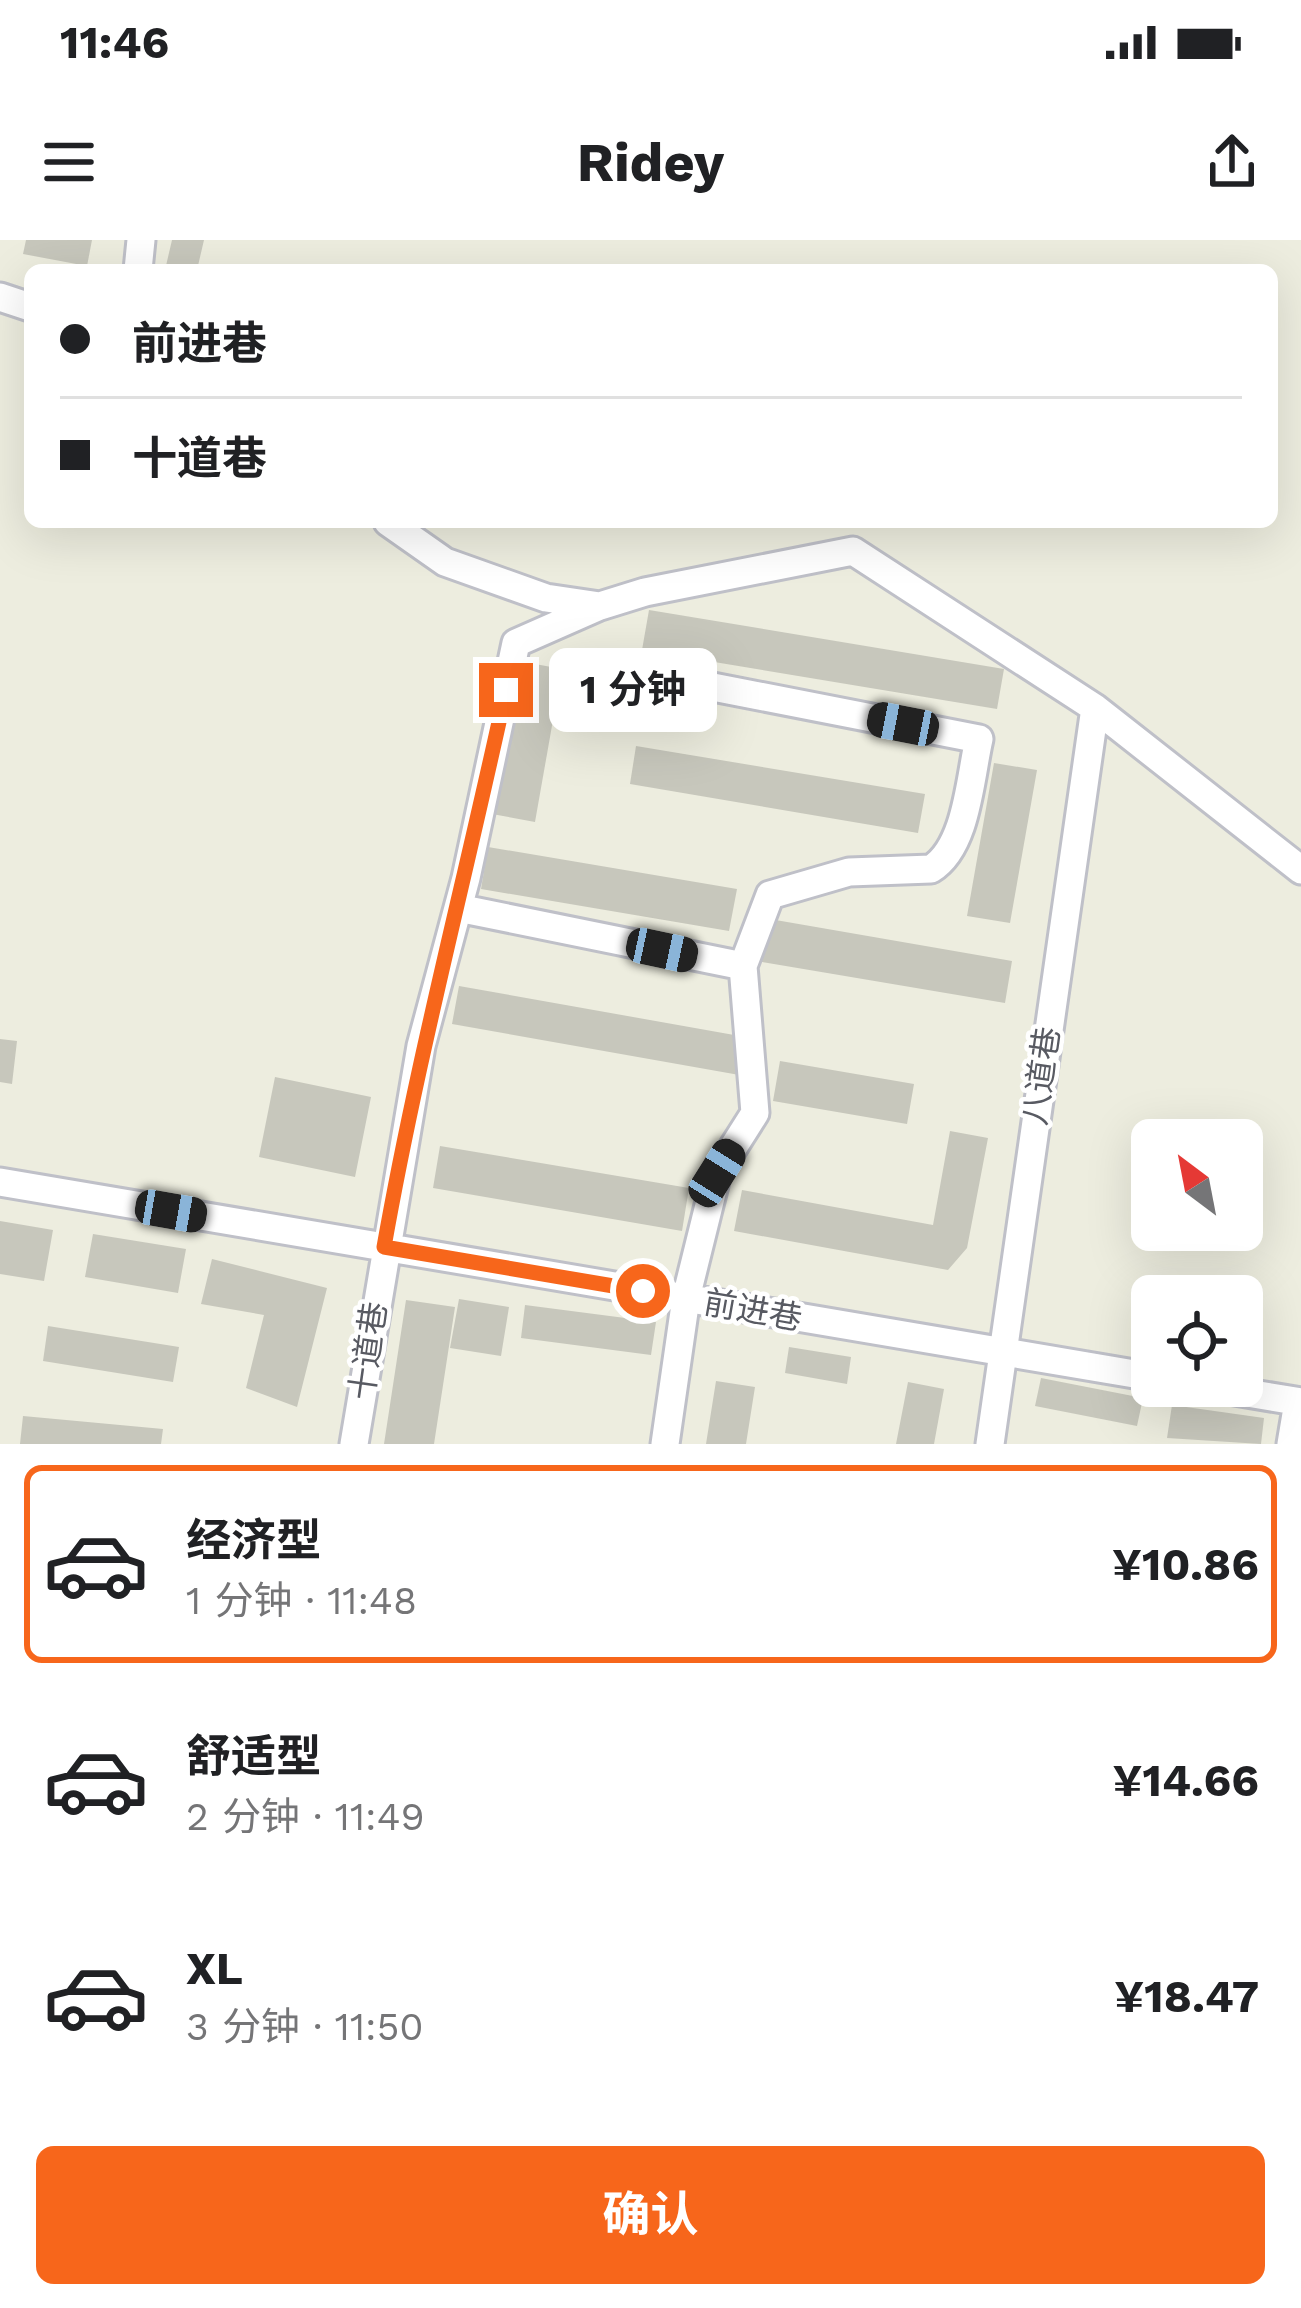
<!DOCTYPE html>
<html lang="zh">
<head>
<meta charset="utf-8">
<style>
  :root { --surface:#fff; --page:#f6f6f6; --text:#202124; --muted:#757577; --line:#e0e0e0; --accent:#f7661b }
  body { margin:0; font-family:"Work Sans","Noto Sans SC",sans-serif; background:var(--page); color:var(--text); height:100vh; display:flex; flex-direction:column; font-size:45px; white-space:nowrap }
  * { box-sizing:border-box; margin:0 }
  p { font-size:39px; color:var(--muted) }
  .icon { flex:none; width:66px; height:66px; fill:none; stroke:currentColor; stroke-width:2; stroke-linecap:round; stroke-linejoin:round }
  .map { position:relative; height:1204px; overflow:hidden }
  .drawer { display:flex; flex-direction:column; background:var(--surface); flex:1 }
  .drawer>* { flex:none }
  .hud { position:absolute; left:24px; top:24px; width:1254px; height:264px; border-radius:18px; box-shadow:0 12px 48px #0002; display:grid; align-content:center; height:264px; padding:0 36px; background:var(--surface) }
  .needle { width:78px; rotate:328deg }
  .controls { position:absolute; left:1131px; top:879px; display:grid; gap:24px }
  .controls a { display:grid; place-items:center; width:132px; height:132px; border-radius:18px; background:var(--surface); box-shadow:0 12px 48px #0002; font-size:60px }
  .end { position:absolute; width:54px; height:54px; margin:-27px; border:15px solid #f7661b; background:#fff; box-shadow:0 0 0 6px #fff }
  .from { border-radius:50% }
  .bubble { position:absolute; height:84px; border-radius:18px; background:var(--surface); box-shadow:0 12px 48px #0002; font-size:39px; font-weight:700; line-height:84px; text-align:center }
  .car { position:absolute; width:36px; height:72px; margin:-36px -18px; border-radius:15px; box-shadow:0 0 9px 3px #0007; background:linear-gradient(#222 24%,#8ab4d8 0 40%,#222 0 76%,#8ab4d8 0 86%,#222 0) }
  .hud b { display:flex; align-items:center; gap:42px; height:114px; font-size:45px }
  .hud b+b { border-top:3px solid var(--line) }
  .hud i { width:30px; height:30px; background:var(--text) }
  ul { padding:21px 0 0; list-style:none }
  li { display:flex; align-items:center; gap:36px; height:198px; margin:0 24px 18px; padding:0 12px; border:6px solid transparent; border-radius:18px }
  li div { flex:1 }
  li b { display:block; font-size:45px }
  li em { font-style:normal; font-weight:700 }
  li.active { border-color:var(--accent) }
  li>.icon { width:108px; height:108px; stroke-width:1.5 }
  .cta { display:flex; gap:24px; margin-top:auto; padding:24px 36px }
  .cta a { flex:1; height:138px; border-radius:18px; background:var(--accent); color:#fff; font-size:48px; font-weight:700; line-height:138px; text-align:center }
  .status { display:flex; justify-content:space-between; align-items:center; height:84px; padding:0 60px; background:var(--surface); direction:ltr }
  .status svg { height:33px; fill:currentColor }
  header { display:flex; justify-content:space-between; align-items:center; height:156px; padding:0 36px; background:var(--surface); font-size:54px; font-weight:700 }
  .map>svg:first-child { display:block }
  .building { fill:#c7c7bc }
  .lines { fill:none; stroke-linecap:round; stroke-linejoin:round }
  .street-casing { stroke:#bfc0c8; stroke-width:33 }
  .street { stroke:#fff; stroke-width:27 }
  .route { stroke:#f7661b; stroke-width:15 }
  .labels { text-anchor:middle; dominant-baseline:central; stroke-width:9; stroke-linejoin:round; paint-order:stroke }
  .street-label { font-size:33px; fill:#585a62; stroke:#fff }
</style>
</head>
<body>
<div class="status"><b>11:46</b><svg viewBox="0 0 49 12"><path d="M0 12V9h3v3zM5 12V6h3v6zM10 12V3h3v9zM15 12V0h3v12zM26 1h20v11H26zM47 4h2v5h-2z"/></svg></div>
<header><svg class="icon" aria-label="menu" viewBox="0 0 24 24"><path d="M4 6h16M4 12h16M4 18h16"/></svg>Ridey<svg class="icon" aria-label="share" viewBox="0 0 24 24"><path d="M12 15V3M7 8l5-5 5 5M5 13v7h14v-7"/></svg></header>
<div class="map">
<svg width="1301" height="1204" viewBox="0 0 1301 1204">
  <rect width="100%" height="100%" fill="#ededdf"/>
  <path class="building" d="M26,0H92L87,26L23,14Z
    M172,0H204L197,30H165Z
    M649,370L1004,429L997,469L642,410Z
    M519,421L562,429L535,582L492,574Z
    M636,506L925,554L918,593L630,544Z
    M994,523L1037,530L1010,683L967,676Z
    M488,607L737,649L729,691L481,649Z
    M764,678L1012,721L1005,763L756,721Z
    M459,746L751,798L745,836L452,784Z
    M0,799L17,801L12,844L0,842Z
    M780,821L914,844L907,884L773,861Z
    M275,837L371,857L355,937L259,917Z
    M950,891L988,898L967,1008L948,1030L734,991L742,950L933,985Z
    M440,906L689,948L682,991L433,948Z
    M0,981L53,990L44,1041L0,1034Z
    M93,994L186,1009L178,1053L85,1037Z
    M212,1019L327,1048L297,1167L246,1148L264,1075L201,1064Z
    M459,1059L509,1067L501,1116L450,1108Z
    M406,1060L455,1067L434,1204H384Z
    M525,1065L656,1082L651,1115L521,1098Z
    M48,1086L179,1107L173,1142L43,1121Z
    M789,1107L851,1117L847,1144L785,1133Z
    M1041,1138L1143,1158L1137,1186L1035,1166Z
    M716,1141L755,1147L746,1204H706Z
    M908,1142L944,1149L934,1204H896Z
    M1172,1165L1264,1178L1261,1204L1167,1198Z
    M23,1176L163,1189L161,1204H20Z"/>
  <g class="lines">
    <defs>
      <path id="street" d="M138,30L141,0
        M0,57L30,67
        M388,282L445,322L546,358L600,366L645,352L853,311L1095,468L1301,630
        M458,668L743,726
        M0,942L1152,1137
        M1205,1146L1301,1162
        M354,1204L421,806L466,638L516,403L600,366
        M665,1204L686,1058L717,933L755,873L743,726L770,655L849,632L931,629C967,607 970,538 979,499L677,440
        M990,1204L1095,468
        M1291,1204L1298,1162"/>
    </defs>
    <use href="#street" class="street-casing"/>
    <use href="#street" class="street"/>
  </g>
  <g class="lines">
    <path class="route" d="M506,450C466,636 417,820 384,1007L643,1051"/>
  </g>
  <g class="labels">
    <g class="street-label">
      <text transform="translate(1041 836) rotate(-82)">八道巷</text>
      <text transform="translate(753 1070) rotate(10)">前进巷</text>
      <text transform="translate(368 1111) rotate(-82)">十道巷</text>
    </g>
  </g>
</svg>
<div class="controls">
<a><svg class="needle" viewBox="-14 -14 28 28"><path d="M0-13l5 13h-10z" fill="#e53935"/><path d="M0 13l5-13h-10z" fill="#757577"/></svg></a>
<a><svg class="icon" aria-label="locate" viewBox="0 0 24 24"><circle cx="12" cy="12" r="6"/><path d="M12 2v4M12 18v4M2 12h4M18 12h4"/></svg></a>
</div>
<i class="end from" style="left:643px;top:1051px"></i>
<i class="end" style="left:506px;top:450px"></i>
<div class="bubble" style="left:549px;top:408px;width:168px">1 分钟</div>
<i class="car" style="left:903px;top:484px;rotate:281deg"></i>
<i class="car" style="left:662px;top:710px;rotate:102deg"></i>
<i class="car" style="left:717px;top:933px;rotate:32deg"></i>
<i class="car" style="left:171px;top:971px;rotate:100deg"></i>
<div class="hud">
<b><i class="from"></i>前进巷</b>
<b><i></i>十道巷</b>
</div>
</div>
<section class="drawer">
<ul>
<li class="active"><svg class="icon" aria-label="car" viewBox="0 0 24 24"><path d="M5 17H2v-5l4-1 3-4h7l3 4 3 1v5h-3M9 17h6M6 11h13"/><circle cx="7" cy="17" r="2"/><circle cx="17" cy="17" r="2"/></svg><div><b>经济型</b><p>1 分钟 · 11:48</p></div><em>¥10.86</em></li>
<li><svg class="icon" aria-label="car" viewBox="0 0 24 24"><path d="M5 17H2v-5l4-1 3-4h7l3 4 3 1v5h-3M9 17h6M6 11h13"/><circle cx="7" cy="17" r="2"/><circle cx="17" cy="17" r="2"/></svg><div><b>舒适型</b><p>2 分钟 · 11:49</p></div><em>¥14.66</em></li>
<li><svg class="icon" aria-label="car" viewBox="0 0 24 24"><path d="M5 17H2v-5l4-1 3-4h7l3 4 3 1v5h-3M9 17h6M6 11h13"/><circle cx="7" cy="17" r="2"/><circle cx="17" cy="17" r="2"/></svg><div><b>XL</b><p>3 分钟 · 11:50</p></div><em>¥18.47</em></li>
</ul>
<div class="cta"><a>确认</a></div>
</section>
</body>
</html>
